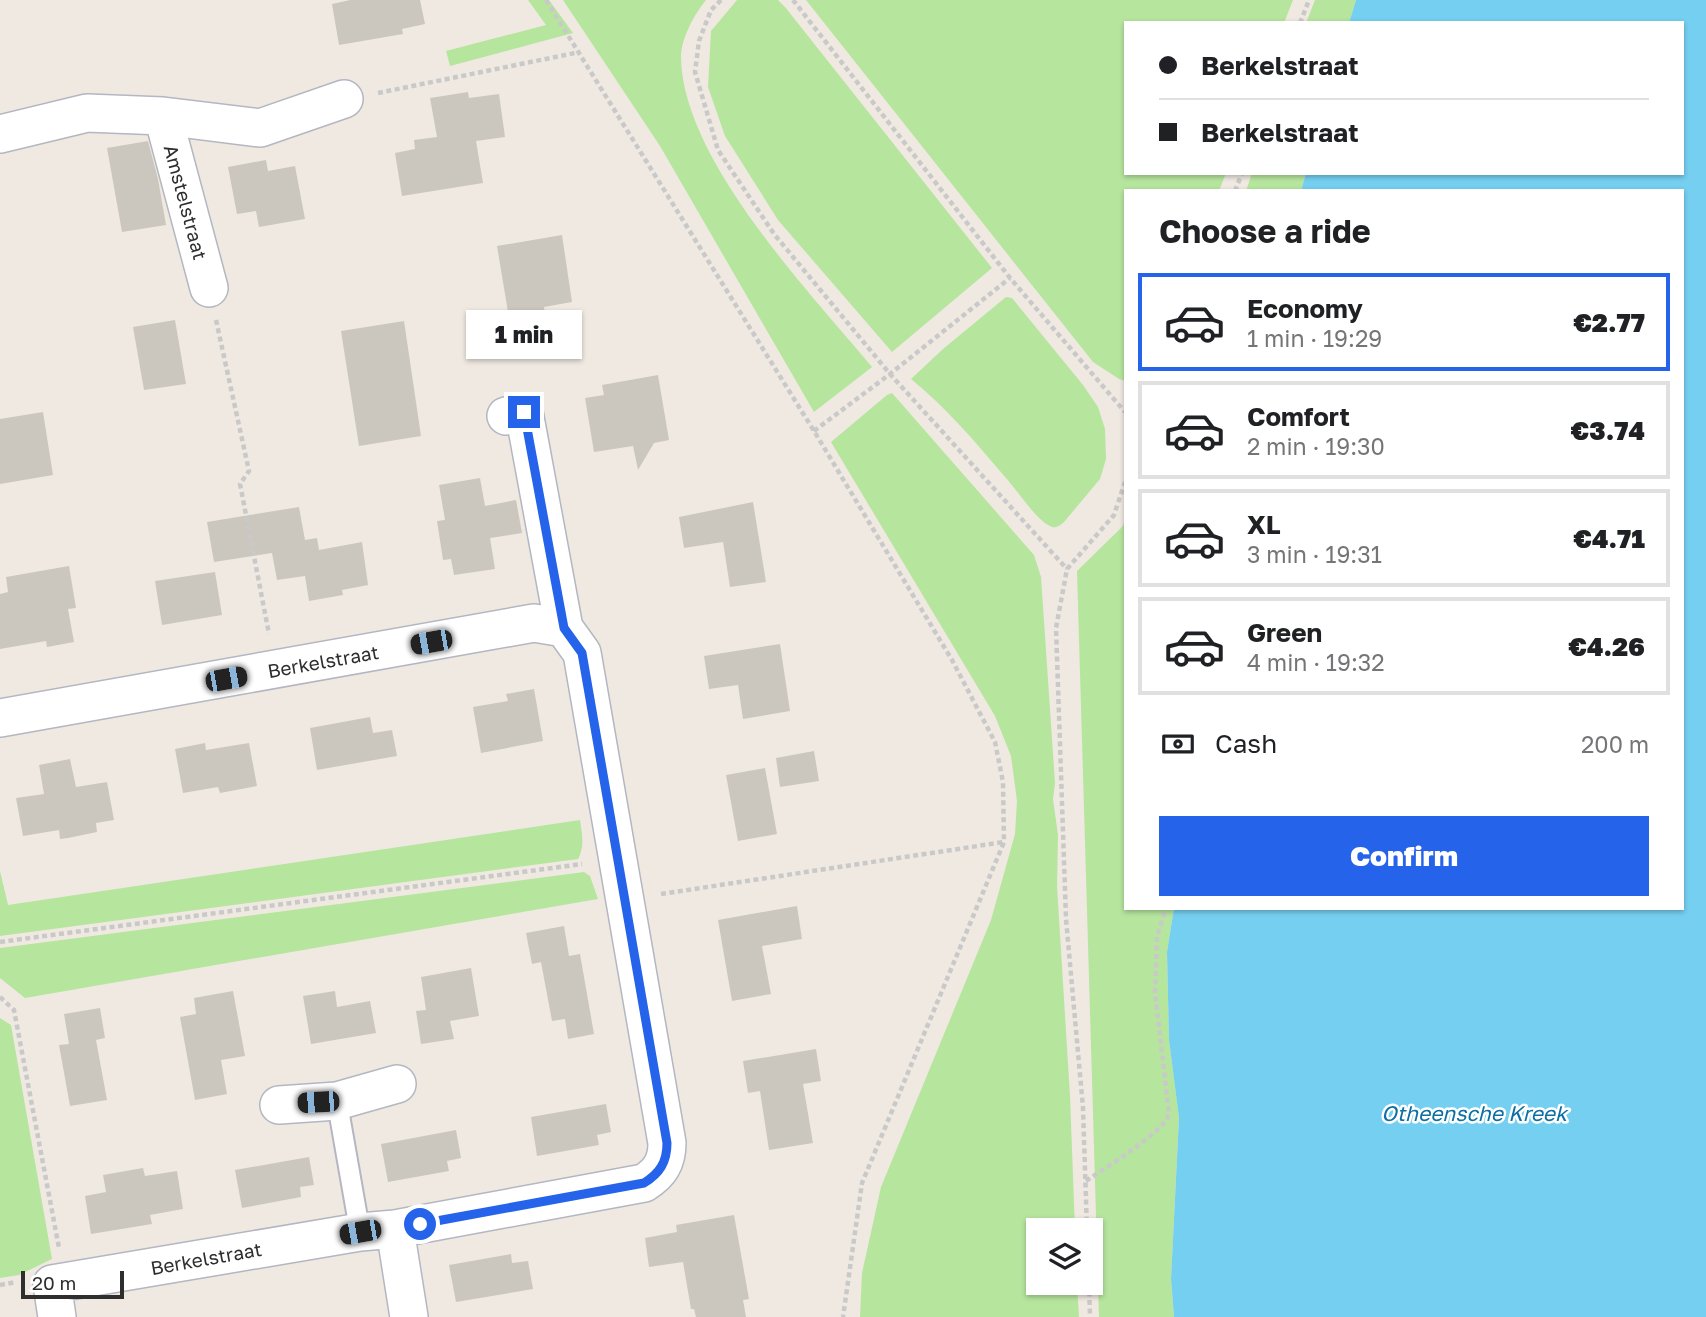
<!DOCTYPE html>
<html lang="en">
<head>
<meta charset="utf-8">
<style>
  :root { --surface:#fff; --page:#f6f6f6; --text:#202124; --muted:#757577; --line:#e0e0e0; --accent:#2563eb }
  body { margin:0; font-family:"Golos Text",sans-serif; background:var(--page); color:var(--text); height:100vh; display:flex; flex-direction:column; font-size:26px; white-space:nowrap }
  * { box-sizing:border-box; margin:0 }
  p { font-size:23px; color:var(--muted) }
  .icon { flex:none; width:38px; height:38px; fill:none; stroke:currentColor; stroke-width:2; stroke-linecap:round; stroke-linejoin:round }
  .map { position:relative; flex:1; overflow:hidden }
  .panel { position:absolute; left:1124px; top:189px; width:560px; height:721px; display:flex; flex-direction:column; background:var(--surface); border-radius:0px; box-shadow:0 2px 5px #0004 }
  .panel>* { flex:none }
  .top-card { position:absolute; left:1124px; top:21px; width:560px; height:154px; border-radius:0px; box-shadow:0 2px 5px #0004; display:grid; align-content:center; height:154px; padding:0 35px; background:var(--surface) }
  .fabs { position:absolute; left:1026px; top:1218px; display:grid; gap:14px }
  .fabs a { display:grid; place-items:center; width:77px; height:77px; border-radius:0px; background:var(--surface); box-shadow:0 2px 5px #0004; font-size:35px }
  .scale { position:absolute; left:21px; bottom:18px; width:103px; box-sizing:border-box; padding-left:7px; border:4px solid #2e2e2e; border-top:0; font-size:19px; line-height:24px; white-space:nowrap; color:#2e2e2e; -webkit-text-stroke:5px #fff; paint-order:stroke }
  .end { position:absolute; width:32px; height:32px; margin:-16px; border:9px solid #2563eb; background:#fff; box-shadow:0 0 0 4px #fff }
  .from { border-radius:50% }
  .bubble { position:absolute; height:49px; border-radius:0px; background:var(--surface); box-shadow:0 2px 5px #0004; font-size:23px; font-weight:800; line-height:49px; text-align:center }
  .car { position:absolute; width:21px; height:42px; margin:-21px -10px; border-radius:9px; box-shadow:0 0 5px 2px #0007; background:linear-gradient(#222 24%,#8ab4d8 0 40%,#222 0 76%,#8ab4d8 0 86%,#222 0) }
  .top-card b { display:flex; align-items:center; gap:24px; height:66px; font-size:26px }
  .top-card b+b { border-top:2px solid var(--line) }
  .top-card i { width:18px; height:18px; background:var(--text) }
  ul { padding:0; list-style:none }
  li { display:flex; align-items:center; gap:21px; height:98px; margin:0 14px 10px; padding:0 21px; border:4px solid var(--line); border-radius:0px }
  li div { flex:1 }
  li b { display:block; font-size:26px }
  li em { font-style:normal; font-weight:800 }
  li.on { border-color:var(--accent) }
  li>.icon { width:63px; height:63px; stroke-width:1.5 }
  h2 { padding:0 35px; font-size:32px; line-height:84px }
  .pay { display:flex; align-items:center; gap:18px; height:77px; padding:0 35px; font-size:26px }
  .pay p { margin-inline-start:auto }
  .action { display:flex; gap:14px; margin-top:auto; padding:14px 35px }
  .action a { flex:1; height:80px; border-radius:0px; background:var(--accent); color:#fff; font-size:28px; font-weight:800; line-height:80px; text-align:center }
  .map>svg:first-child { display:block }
  .green { fill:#b6e59e }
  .water { fill:#75cff0 }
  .building { fill:#cbc7bf }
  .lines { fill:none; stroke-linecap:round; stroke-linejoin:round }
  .lane-casing { stroke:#b4b7c1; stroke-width:23 }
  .street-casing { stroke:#b4b7c1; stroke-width:40 }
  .path { stroke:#c9c9c9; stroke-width:4.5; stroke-dasharray:5 3.5; stroke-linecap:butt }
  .lane { stroke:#fff; stroke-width:19 }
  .street { stroke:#fff; stroke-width:37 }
  .route { stroke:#2563eb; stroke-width:9 }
  .labels { text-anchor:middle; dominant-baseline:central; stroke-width:5; stroke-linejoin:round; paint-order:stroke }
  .street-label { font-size:19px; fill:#2e2e2e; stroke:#fff }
  .water-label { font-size:21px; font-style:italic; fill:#0d6fa3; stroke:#fff }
</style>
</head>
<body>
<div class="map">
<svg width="1706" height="1317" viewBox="0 0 1706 1317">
  <rect width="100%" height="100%" fill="#efe9e1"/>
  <path class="green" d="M528,0H549L573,33L450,66L446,51L546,25Z
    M563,0H706C694,15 681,38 681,58C683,160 808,290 872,367L814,412L660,146Z
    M737,0H778L785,7L992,268L892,352L778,220L725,136L708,87L711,31Z
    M806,0H1293L1284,23H1125V173H1226L1219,191H1125V381L1119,379L1093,362Z
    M1315,0H1356L1349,23H1306Z
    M1252,173H1306L1301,191H1246Z
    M1006,297L1012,298L1083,385L1098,407L1105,429L1106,459L1100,479L1064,522C1059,526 1056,529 1050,526C1036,520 1017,490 1006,478C977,444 946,407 911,379L943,349Z
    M892,393L1034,555L1041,577L1055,783L1053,799L1058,835L1057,886L1070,1096L1075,1230H1038V1283H1077L1079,1317H860L862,1273L881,1187L991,920L1015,834L1017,801L1011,756L995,716L831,442L887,395Z
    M1125,519V908H1174L1167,952L1169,1040L1179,1118L1171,1279L1174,1317H1099L1077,571L1123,526Z
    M580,820C582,834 585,846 578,859L0,936V871L8,905Z
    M584,872L590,876L598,899L25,998L0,978V948Z
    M0,1018L11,1025L52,1259L19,1275L0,1278Z"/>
  <path class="water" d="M1356,0H1706V1317H1174L1171,1279L1179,1118L1169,1040L1167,952L1174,908H1682V191H1301L1306,173H1682V23H1349Z"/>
  <path class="building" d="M350,0H420L425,24L402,29L403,34L339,45L332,4Z
    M468,92L469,98L499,94L505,137L476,141L483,183L402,196L395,153L415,149L414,140L437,137L430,98Z
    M148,141L158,179L166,225L122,232L107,148Z
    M266,160L268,171L295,166L305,219L259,227L256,211L237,214L228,167Z
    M562,235L572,302L544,307L548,331L512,336L497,246Z
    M175,320L186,384L144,390L133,327Z
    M404,321L421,436L359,446L341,331Z
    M658,375L669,440L654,443L638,470L633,446L594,452L585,398L604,395L602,385Z
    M43,412L53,475L0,484V419Z
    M480,478L485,506L516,500L522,533L490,538L495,569L454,575L451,559L443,560L437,521L445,520L439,485Z
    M753,502L766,582L730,587L723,542L684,548L679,517Z
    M299,507L305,540L317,538L319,550L362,542L368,585L342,590L343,595L309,601L305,576L277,580L272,553L214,562L207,522Z
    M69,566L76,608L68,609L74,642L47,647L46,641L0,649V594L8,592L6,577Z
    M215,572L222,615L162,625L155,581Z
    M780,644L790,711L743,719L738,685L709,689L704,656Z
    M534,689L543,741L481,753L473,707L508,701L506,694Z
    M370,717L373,733L392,730L397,756L317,770L310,728Z
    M205,743L206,750L249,743L257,786L220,793L218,787L183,793L175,749Z
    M814,751L819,781L780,787L776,758Z
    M70,759L76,787L107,782L114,820L96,823L97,832L68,838L60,839L59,830L23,836L16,798L44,794L39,765Z
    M765,768L777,834L738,841L726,775Z
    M797,906L802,939L762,946L771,994L732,1001L718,920Z
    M564,926L569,956L580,954L594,1034L568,1039L565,1019L552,1021L541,962L532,964L526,933Z
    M471,968L479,1016L450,1021L454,1039L421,1044L416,1011L426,1010L421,977Z
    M233,991L245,1056L221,1060L227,1094L195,1100L180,1017L196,1014L194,998Z
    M335,991L337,1007L370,1001L376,1033L311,1044L303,996Z
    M100,1008L105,1038L96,1040L107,1100L70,1106L59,1045L69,1044L64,1014Z
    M816,1049L821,1081L803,1084L813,1143L769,1150L760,1091L748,1093L743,1061Z
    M606,1104L611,1132L597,1135L599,1145L537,1156L531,1117Z
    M456,1130L461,1158L447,1161L449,1171L388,1182L381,1144Z
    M309,1157L314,1185L300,1187L301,1197L242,1208L235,1170Z
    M143,1168L145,1176L177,1171L183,1209L150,1215L152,1224L91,1234L85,1196L106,1192L103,1175Z
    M734,1215L749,1299L743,1300L746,1317H696L694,1309H691L683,1262L649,1267L645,1238L677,1232L676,1225Z
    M511,1254L512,1263L528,1261L533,1289L456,1302L449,1265Z"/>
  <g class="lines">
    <defs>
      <path id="lane" d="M337,1101L360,1232"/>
      <path id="street" d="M0,134L87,113L163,116
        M209,288L163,116L260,128L344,99
        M506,416L524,412L564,628
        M0,718L534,623L564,628L582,653L667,1143C667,1162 660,1173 644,1183L395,1229L360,1232L52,1284L57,1317
        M279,1105L337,1101L397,1084
        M395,1229L409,1317"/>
    </defs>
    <use href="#lane" class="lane-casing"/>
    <use href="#street" class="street-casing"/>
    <path class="path" d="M546,0L814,431L952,660L995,742L1003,782L1004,842L862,1183L843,1317
      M721,0L711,10L699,41L695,72L718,150L774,234L890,374L1067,569
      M793,0L1010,278L1125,412
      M1300,23L1309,0
      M378,93L580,52
      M1235,191L1242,173
      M216,320L249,471L240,484L269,634
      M814,431L890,374L1010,278
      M661,894L1004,842
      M0,942L582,864
      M0,997L14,1010L59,1248
      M1086,1181C1106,1167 1162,1134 1169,1114L1155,992L1157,936L1166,908
      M1087,1230L1083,1108L1066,919L1056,628L1067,569L1114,515L1125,482
      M1089,1283L1090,1317
      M0,1285L16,1282"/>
    <use href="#lane" class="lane"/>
    <use href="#street" class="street"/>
  </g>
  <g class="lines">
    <path class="route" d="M420,1224L644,1183C660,1173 667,1162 667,1143L582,653L564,628L524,412"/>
  </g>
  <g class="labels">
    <g class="street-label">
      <text transform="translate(186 202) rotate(75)">Amstelstraat</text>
      <text transform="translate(323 661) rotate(-10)">Berkelstraat</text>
      <text transform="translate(206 1258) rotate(-10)">Berkelstraat</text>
    </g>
    <g class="water-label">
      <text x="1474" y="1113">Otheensche Kreek</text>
    </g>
  </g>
</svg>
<div class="fabs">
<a><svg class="icon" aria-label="layers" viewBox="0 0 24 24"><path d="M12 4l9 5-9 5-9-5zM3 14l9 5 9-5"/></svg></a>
</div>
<div class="scale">20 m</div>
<i class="end from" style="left:420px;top:1224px"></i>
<i class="end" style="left:524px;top:412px"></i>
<div class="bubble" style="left:466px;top:310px;width:116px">1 min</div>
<i class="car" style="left:431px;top:642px;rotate:260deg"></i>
<i class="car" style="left:226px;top:679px;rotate:80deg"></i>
<i class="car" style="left:318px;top:1102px;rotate:267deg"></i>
<i class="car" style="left:360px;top:1232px;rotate:260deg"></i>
<div class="top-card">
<b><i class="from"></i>Berkelstraat</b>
<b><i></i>Berkelstraat</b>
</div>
<section class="panel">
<h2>Choose a ride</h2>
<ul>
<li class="on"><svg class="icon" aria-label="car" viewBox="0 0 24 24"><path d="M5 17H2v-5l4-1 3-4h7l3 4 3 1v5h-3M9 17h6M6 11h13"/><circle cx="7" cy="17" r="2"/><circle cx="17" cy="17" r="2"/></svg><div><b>Economy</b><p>1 min · 19:29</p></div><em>€2.77</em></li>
<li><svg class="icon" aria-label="car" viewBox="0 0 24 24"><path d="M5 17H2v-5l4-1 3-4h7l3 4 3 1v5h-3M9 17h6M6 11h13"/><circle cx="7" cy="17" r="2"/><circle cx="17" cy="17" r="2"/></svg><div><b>Comfort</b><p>2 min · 19:30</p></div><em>€3.74</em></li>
<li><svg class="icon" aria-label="car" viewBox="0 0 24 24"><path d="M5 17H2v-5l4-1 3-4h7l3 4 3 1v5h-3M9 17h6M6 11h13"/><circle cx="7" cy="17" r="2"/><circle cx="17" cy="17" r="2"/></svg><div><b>XL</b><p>3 min · 19:31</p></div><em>€4.71</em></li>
<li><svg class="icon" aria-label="car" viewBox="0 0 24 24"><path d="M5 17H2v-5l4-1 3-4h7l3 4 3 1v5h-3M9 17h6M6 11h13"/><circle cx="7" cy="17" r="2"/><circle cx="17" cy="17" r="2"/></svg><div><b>Green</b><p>4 min · 19:32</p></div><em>€4.26</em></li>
</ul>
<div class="pay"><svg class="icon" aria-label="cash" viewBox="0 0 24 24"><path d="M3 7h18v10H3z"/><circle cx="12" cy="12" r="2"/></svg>Cash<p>200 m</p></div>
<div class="action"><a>Confirm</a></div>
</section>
</div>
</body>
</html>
